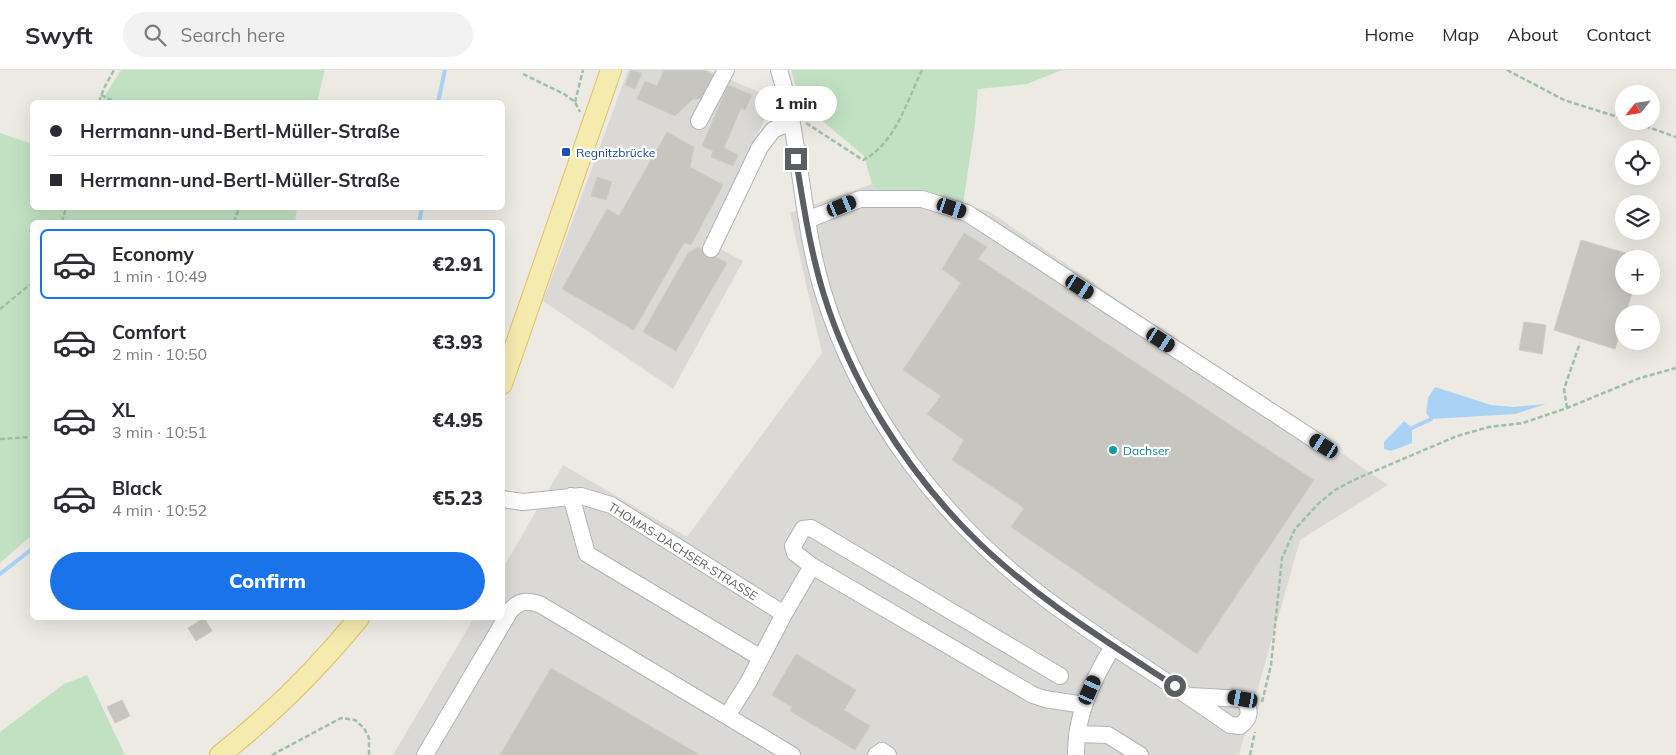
<!DOCTYPE html>
<html lang="en">
<head>
<meta charset="utf-8">
<style>
  :root { --surface:#fff; --page:#f2f2f3; --text:#2b2b33; --muted:#7c7c81; --line:#e1e1e2; --accent:#1a73e8 }
  body { margin:0; font-family:Mulish,sans-serif; background:var(--page); color:var(--text); height:100vh; display:flex; flex-direction:column; font-size:19px; white-space:nowrap }
  * { box-sizing:border-box; margin:0 }
  p { font-size:16px; color:var(--muted) }
  .icon { flex:none; width:28px; height:28px; fill:none; stroke:currentColor; stroke-width:2; stroke-linecap:round; stroke-linejoin:round }
  .map { position:relative; flex:1; overflow:hidden }
  .drawer { position:absolute; left:30px; top:150px; width:475px; height:400px; display:flex; flex-direction:column; background:var(--surface); border-radius:8px; box-shadow:0 5px 20px #0002 }
  .drawer>* { flex:none }
  .hud { position:absolute; left:30px; top:30px; width:475px; height:110px; border-radius:8px; box-shadow:0 5px 20px #0002; display:grid; align-content:center; height:110px; padding:0 20px; background:var(--surface) }
  .needle { width:32px; rotate:240deg }
  .tools { position:absolute; left:1615px; top:15px; display:grid; gap:10px }
  .tools a { display:grid; place-items:center; width:45px; height:45px; border-radius:50%; background:var(--surface); box-shadow:0 5px 20px #0002; font-size:25px }
  .end { position:absolute; width:22px; height:22px; margin:-11px; border:6px solid #5b5e62; background:#fff; box-shadow:0 0 0 2px #fff }
  .from { border-radius:50% }
  .bubble { position:absolute; height:35px; border-radius:18px; background:var(--surface); box-shadow:0 5px 20px #0002; font-size:16px; font-weight:800; line-height:35px; text-align:center }
  .car { position:absolute; width:15px; height:30px; margin:-15px -8px; border-radius:6px; box-shadow:0 0 4px 1px #0007; background:linear-gradient(#222 24%,#8ab4d8 0 40%,#222 0 76%,#8ab4d8 0 86%,#222 0) }
  .hud b { display:flex; align-items:center; gap:18px; height:48px; font-size:19px }
  .hud b+b { border-top:1px solid var(--line) }
  .hud i { width:12px; height:12px; background:var(--text) }
  ul { padding:9px 0 0; list-style:none }
  li { display:flex; align-items:center; gap:15px; height:70px; margin:0 10px 8px; padding:0 10px; border:2px solid transparent; border-radius:8px }
  li div { flex:1 }
  li b { display:block; font-size:19px }
  li em { font-style:normal; font-weight:800 }
  li.active { border-color:var(--accent) }
  li>.icon { width:45px; height:45px; stroke-width:1.5 }
  .cta { display:flex; gap:10px; margin-top:auto; padding:10px 20px }
  .cta a { flex:1; height:58px; border-radius:30px; background:var(--accent); color:#fff; font-size:20px; font-weight:800; line-height:58px; text-align:center }
  header { display:flex; align-items:center; gap:30px; box-sizing:border-box; height:70px; padding:0 25px; background:var(--surface); border-bottom:1px solid var(--line) }
  header strong { font-size:24px }
  nav { display:flex; gap:28px; margin-inline-start:auto; font-size:18px }
  .search { width:350px; height:45px; background:var(--page); display:flex; align-items:center; gap:12px; box-sizing:border-box; padding:0 18px; border-radius:28px; color:var(--muted); font-size:19px }
  .map>svg:first-child { display:block }
  .industrial { fill:#dbd9d5 }
  .green { fill:#c2e1c3 }
  .water { fill:#aad2f4 }
  .lines { fill:none; stroke-linecap:round; stroke-linejoin:round }
  .stream { stroke:#aad2f4; stroke-width:4 }
  .building { fill:#c7c5c0; stroke:#d0ccc2 }
  .minor-casing { stroke:#b0b3b7; stroke-width:18 }
  .major-casing { stroke:#e0c168; stroke-width:22 }
  .path { stroke:#9cc1a8; stroke-width:2.5; stroke-dasharray:5 2.5; stroke-linecap:butt }
  .minor { stroke:#fff; stroke-width:16 }
  .major { stroke:#f5ebaf; stroke-width:20 }
  .route { stroke:#5b5e62; stroke-width:6 }
  .transit-dot { fill:#1a4fb4; stroke:#fff; stroke-width:2 }
  .culture-dot { fill:#0f9aa8; stroke:#fff; stroke-width:2 }
  .labels { text-anchor:middle; dominant-baseline:central; stroke-width:4.5; stroke-linejoin:round; paint-order:stroke }
  .transit-label { font-size:12px; fill:#164399; stroke:#fff; text-anchor:start }
  .culture-label { font-size:12px; fill:#0d838f; stroke:#fff; text-anchor:start }
  .street-label { font-size:12px; fill:#5b5e62; stroke:#fff }
</style>
</head>
<body>
<header>
<strong>Swyft</strong>
<div class="search"><svg class="icon" aria-label="search" viewBox="0 0 24 24"><circle cx="10" cy="10" r="6"/><path d="M15 15l6 6"/></svg>Search here</div>
<nav><a>Home</a><a>Map</a><a>About</a><a>Contact</a></nav>
</header>
<div class="map">
<svg width="1676" height="685" viewBox="0 0 1676 685">
  <rect width="100%" height="100%" fill="#eceae3"/>
  <path class="industrial" d="M628,0H708L775,29L705,171L743,191L673,319L543,231Z
    M872,114L881,125L963,134L990,142L1388,415L1300,470L1239,685H393L474,548H502L503,498L563,395L687,467L822,283L790,143Z"/>
  <path class="green" d="M121,0H325L317,32H101Z
    M791,0H1062L1027,14L978,19L975,54L963,134L881,125L872,114L864,86L801,33Z
    M0,63L32,74V138H297L295,152H32V465L0,493Z
    M87,605L125,685H0V662L64,614Z"/>
  <path class="water" d="M1435,317L1491,335L1513,337L1546,334L1515,344L1431,349L1426,343L1428,328Z
    M1404,351L1412,358V373L1391,381L1384,379V372Z"/>
  <g class="lines">
    <path class="stream" d="M438,32L445,0
      M419,152L422,138
      M1412,358L1431,349
      M0,504L32,479"/>
  </g>
  <path class="building" d="M631,0L642,3L635,19L625,15Z
    M664,0H703L716,6L706,29H693L675,46L637,29L645,11L657,16Z
    M728,15L752,25L745,40L741,38L724,78L738,85L733,96L711,87L713,81L702,76Z
    M667,62L694,77L690,97L723,115L691,175L684,173L634,260L562,219L607,139L619,146Z
    M597,107L612,112L606,130L591,126Z
    M964,163L987,177L978,189L1314,410L1197,584L1011,457L1024,438L952,390L964,370L927,344L941,326L903,300L961,213L942,199Z
    M1581,170L1642,188L1624,189V216H1634L1615,279L1554,260Z
    M698,177L727,193L676,281L643,262L688,183Z
    M1524,252L1546,255L1542,284L1519,280Z
    M204,548L212,561L196,571L188,558Z
    M796,584L856,620L844,640L870,656L855,680L790,641L792,637L772,625Z
    M551,598L700,685H500Z
    M122,630L130,646L115,653L107,637Z"/>
  <g class="lines">
    <defs>
      <path id="minor" d="M779,0C801,71 801,150 823,222C861,346 944,452 1046,529C1105,574 1170,612 1230,655L1240,656C1251,648 1251,639 1243,629L1190,626
        M699,51L726,0
        M807,150L860,129H922L967,143L1324,376
        M711,179L760,77L773,60L791,52
        M571,426L587,484L761,588
        M502,429L523,432L581,426L611,435L784,544L749,611L727,646
        M812,496L795,483L793,476L803,459L811,458L1060,606
        M784,544L812,496L1033,625L1045,629L1084,635
        M1077,664L1108,665L1140,685
        M425,685L510,541C519,530 528,530 541,535L792,685
        M876,685L882,681L888,685
        M1076,685C1075,645 1093,610 1113,576"/>
      <path id="major" d="M502,314L611,0
        M220,685C271,645 318,598 359,548"/>
    </defs>
    <use href="#minor" class="minor-casing"/>
    <use href="#major" class="major-casing"/>
    <path class="path" d="M1507,0L1564,30L1624,49
      M523,4L564,24L575,32L580,42
      M101,25L115,32
      M99,32L104,18L114,0
      M575,32L583,0
      M1631,51L1676,67
      M806,53L863,90C895,74 907,31 922,0
      M62,152L66,138
      M234,152L239,138
      M0,239L32,213
      M1567,338L1564,319L1580,273
      M0,369L32,367
      M1262,632L1271,595L1282,488L1295,459L1319,433L1335,420L1356,409L1457,366L1489,357L1523,353L1567,338L1640,308L1676,298
      M272,685L341,648L355,650L364,658L369,668V685
      M1250,685L1255,662"/>
    <use href="#minor" class="minor"/>
    <use href="#major" class="major"/>
  </g>
  <g class="lines">
    <path class="route" d="M796,89C803,133 810,179 823,222C850,311 904,397 969,463C1029,524 1104,570 1175,616"/>
  </g>
  <rect class="transit-dot" x="561" y="77" width="10" height="10" rx="2.5"/>
  <circle class="culture-dot" cx="1113" cy="380" r="5"/>
  <g class="labels">
    <g class="transit-label">
      <text x="576" y="82">Regnitzbrücke</text>
    </g>
    <g class="culture-label">
      <text x="1123" y="380">Dachser</text>
    </g>
    <g class="street-label">
      <text transform="translate(683 481) rotate(32)">THOMAS-DACHSER-STRASSE</text>
    </g>
  </g>
</svg>
<div class="tools">
<a><svg class="needle" viewBox="-14 -14 28 28"><path d="M0-13l5 13h-10z" fill="#e53935"/><path d="M0 13l5-13h-10z" fill="#7c7c81"/></svg></a>
<a><svg class="icon" aria-label="locate" viewBox="0 0 24 24"><circle cx="12" cy="12" r="6"/><path d="M12 2v4M12 18v4M2 12h4M18 12h4"/></svg></a>
<a><svg class="icon" aria-label="layers" viewBox="0 0 24 24"><path d="M12 4l9 5-9 5-9-5zM3 14l9 5 9-5"/></svg></a>
<a>+</a>
<a>−</a>
</div>
<i class="end from" style="left:1175px;top:616px"></i>
<i class="end" style="left:796px;top:89px"></i>
<div class="bubble" style="left:755px;top:16px;width:82px">1 min</div>
<i class="car" style="left:842px;top:136px;rotate:68deg"></i>
<i class="car" style="left:952px;top:138px;rotate:108deg"></i>
<i class="car" style="left:1080px;top:217px;rotate:123deg"></i>
<i class="car" style="left:1161px;top:270px;rotate:123deg"></i>
<i class="car" style="left:1324px;top:376px;rotate:303deg"></i>
<i class="car" style="left:1090px;top:620px;rotate:24deg"></i>
<i class="car" style="left:1243px;top:629px;rotate:280deg"></i>
<div class="hud">
<b><i class="from"></i>Herrmann-und-Bertl-Müller-Straße</b>
<b><i></i>Herrmann-und-Bertl-Müller-Straße</b>
</div>
<section class="drawer">
<ul>
<li class="active"><svg class="icon" aria-label="car" viewBox="0 0 24 24"><path d="M5 17H2v-5l4-1 3-4h7l3 4 3 1v5h-3M9 17h6M6 11h13"/><circle cx="7" cy="17" r="2"/><circle cx="17" cy="17" r="2"/></svg><div><b>Economy</b><p>1 min · 10:49</p></div><em>€2.91</em></li>
<li><svg class="icon" aria-label="car" viewBox="0 0 24 24"><path d="M5 17H2v-5l4-1 3-4h7l3 4 3 1v5h-3M9 17h6M6 11h13"/><circle cx="7" cy="17" r="2"/><circle cx="17" cy="17" r="2"/></svg><div><b>Comfort</b><p>2 min · 10:50</p></div><em>€3.93</em></li>
<li><svg class="icon" aria-label="car" viewBox="0 0 24 24"><path d="M5 17H2v-5l4-1 3-4h7l3 4 3 1v5h-3M9 17h6M6 11h13"/><circle cx="7" cy="17" r="2"/><circle cx="17" cy="17" r="2"/></svg><div><b>XL</b><p>3 min · 10:51</p></div><em>€4.95</em></li>
<li><svg class="icon" aria-label="car" viewBox="0 0 24 24"><path d="M5 17H2v-5l4-1 3-4h7l3 4 3 1v5h-3M9 17h6M6 11h13"/><circle cx="7" cy="17" r="2"/><circle cx="17" cy="17" r="2"/></svg><div><b>Black</b><p>4 min · 10:52</p></div><em>€5.23</em></li>
</ul>
<div class="cta"><a>Confirm</a></div>
</section>
</div>
</body>
</html>
